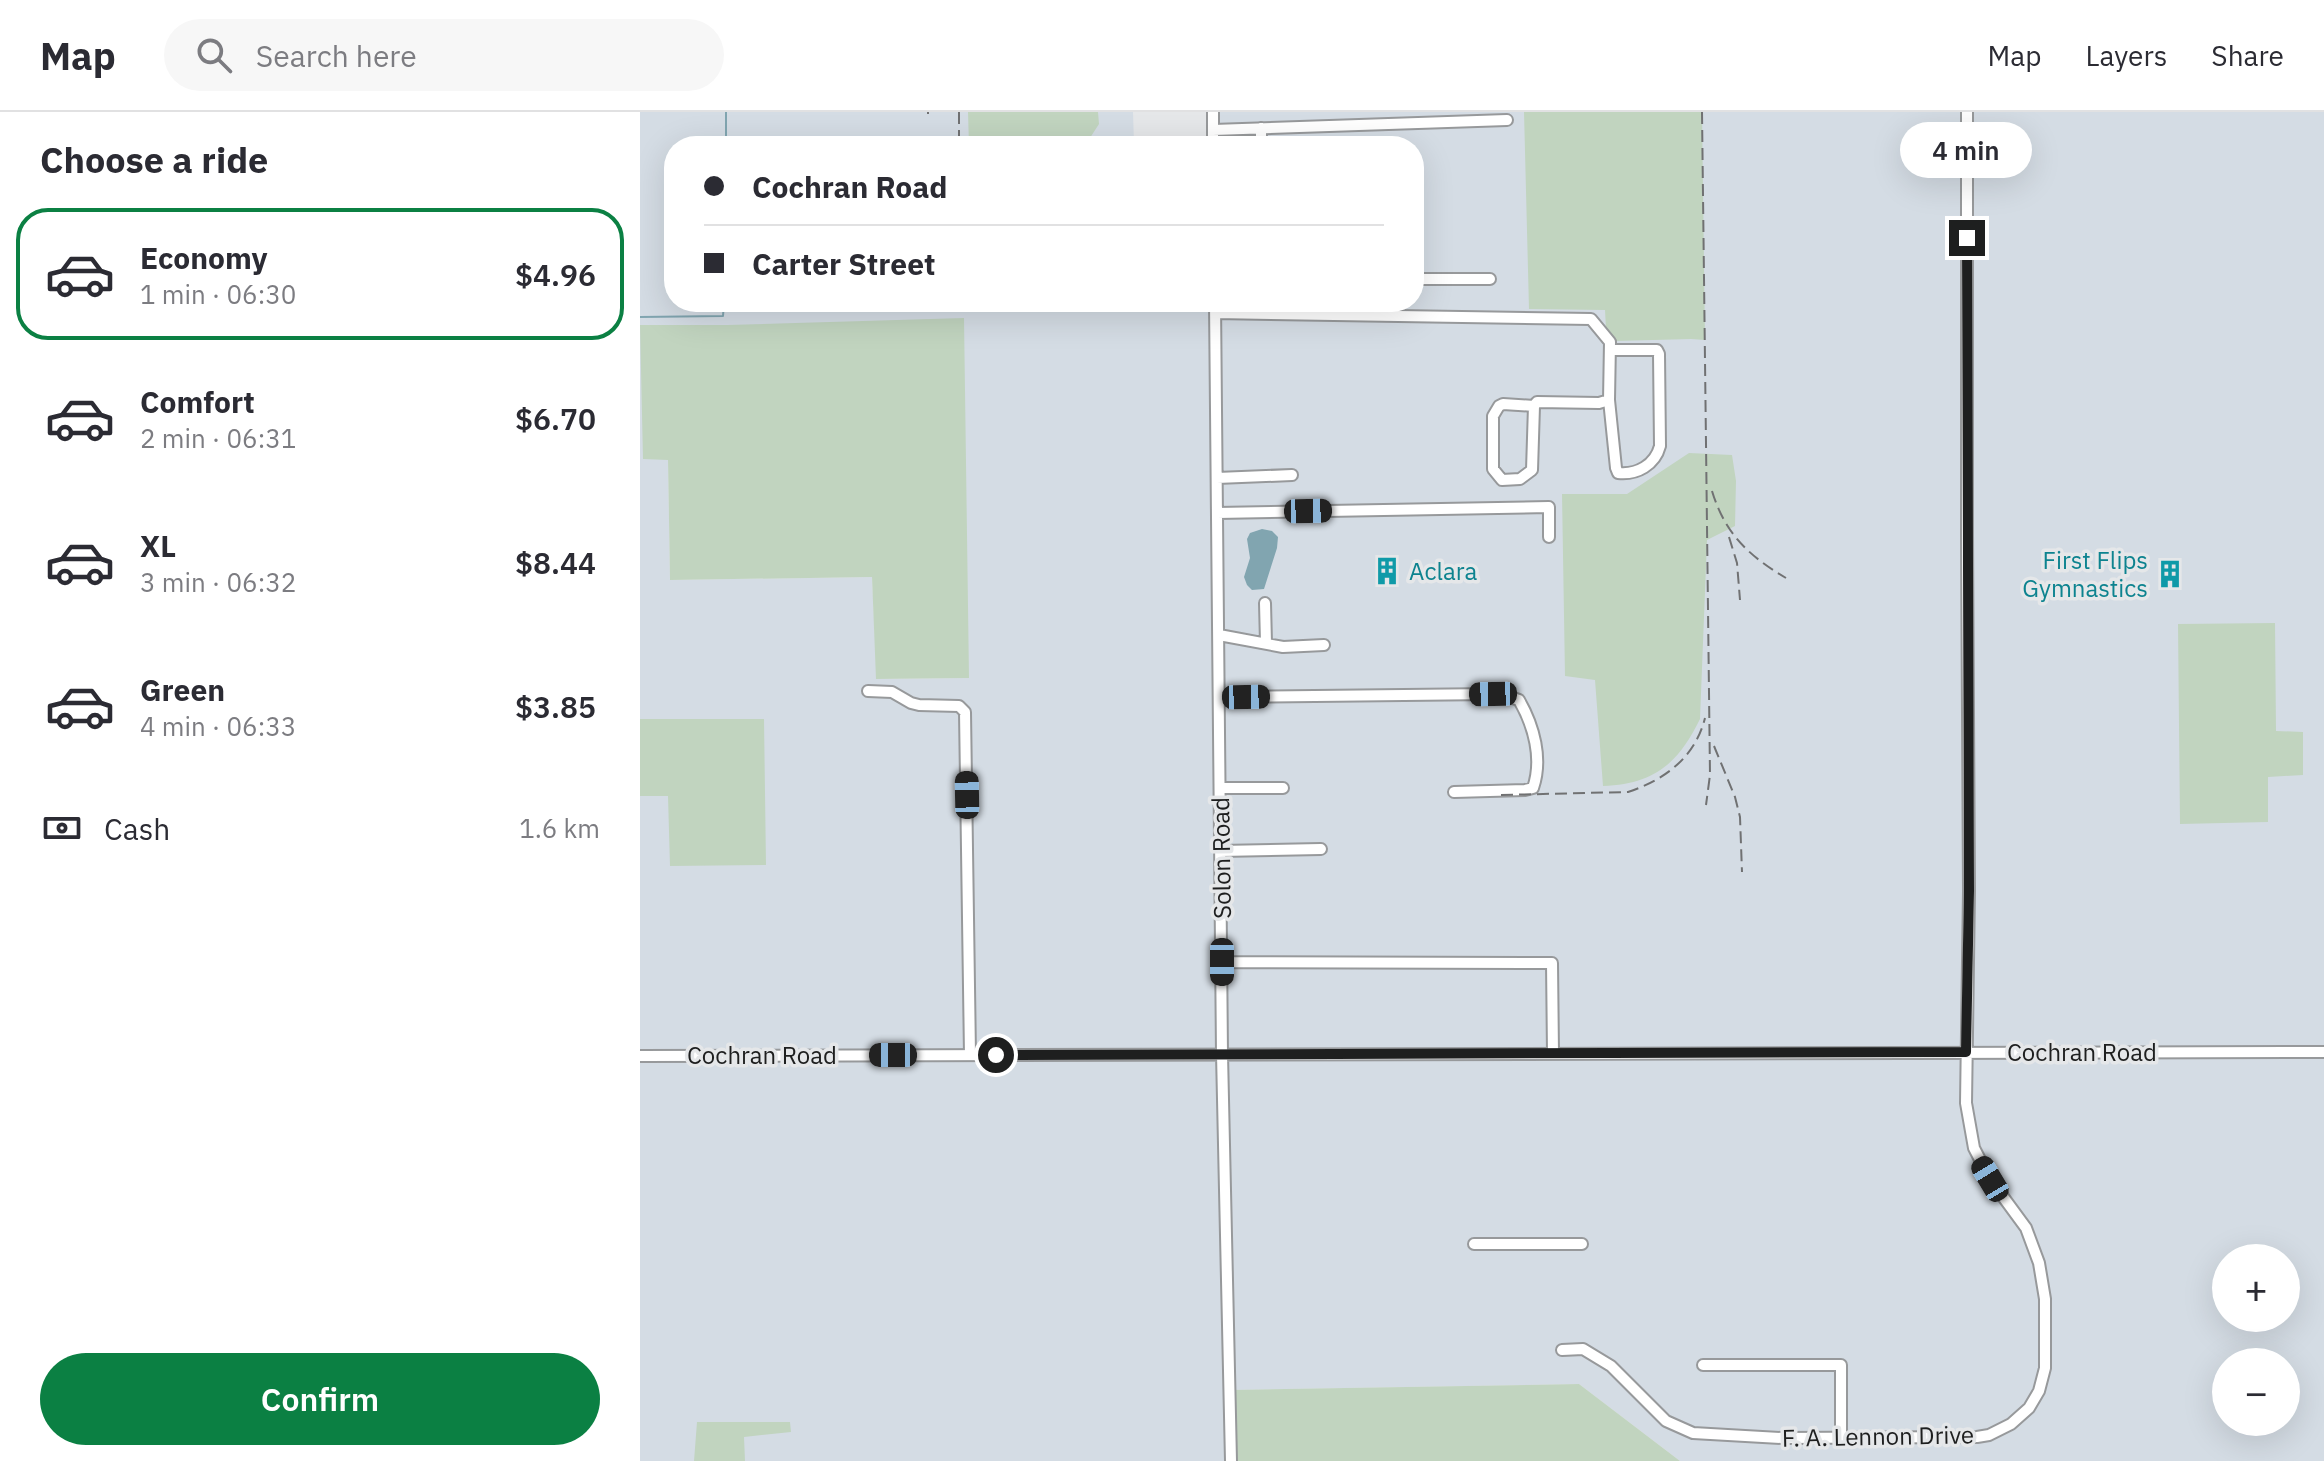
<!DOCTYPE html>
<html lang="en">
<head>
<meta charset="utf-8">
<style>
  :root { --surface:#fff; --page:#f7f7f7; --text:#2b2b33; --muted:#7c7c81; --line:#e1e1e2; --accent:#0b8043 }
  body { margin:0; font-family:"IBM Plex Sans",sans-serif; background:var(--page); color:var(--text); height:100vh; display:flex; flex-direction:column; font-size:30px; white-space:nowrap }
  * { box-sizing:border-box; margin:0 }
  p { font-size:26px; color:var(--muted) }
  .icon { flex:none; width:44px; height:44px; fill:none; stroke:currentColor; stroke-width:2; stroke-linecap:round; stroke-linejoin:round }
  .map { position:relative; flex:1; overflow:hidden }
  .details { display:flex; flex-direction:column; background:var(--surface); width:640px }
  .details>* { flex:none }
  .hud { position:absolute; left:24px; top:24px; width:760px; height:176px; border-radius:32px; box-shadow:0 8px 32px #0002; display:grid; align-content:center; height:176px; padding:0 40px; background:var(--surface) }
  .tools { position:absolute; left:1572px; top:1132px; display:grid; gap:16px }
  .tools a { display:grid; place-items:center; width:88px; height:88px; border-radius:50%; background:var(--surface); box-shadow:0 8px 32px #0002; font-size:40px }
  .end { position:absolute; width:36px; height:36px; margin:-18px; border:10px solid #1e1f1f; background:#fff; box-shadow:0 0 0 4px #fff }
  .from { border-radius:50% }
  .bubble { position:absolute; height:56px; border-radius:28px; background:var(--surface); box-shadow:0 8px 32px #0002; font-size:26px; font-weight:600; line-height:56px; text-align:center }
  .car { position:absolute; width:24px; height:48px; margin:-24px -12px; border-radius:10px; box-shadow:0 0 6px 2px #0007; background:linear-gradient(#222 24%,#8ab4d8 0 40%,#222 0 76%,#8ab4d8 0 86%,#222 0) }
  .hud b { display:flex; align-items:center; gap:28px; height:76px; font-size:30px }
  .hud b+b { border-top:2px solid var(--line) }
  .hud i { width:20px; height:20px; background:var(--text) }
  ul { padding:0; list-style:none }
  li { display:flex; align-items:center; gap:24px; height:132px; margin:0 16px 12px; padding:0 24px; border:4px solid transparent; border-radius:32px }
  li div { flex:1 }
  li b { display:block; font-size:30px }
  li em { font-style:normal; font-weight:600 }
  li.active { border-color:var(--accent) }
  li>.icon { width:72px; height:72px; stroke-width:1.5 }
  h2 { padding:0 40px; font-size:36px; line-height:96px }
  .pay { display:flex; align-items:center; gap:20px; height:88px; padding:0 40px; font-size:30px }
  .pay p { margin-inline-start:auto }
  .primary-button { display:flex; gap:16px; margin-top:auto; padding:16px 40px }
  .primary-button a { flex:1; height:92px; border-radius:48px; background:var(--accent); color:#fff; font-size:32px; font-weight:600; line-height:92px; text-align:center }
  header { display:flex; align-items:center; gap:48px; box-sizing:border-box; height:112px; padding:0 40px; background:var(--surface); border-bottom:2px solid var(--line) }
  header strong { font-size:38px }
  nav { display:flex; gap:44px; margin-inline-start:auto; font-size:28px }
  .search { width:560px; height:72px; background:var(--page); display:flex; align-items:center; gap:20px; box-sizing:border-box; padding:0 28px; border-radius:44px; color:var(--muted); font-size:30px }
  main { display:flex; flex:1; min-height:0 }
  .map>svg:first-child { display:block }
  .built { fill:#d4dce4; fill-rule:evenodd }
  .green { fill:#c1d4bf }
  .water { fill:#81a5b0 }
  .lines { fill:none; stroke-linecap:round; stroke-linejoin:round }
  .stream { stroke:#81a5b0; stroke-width:2 }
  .minor-casing { stroke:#97999b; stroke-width:14 }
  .minor { stroke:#fff; stroke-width:10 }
  .rail { stroke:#707172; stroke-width:2; stroke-dasharray:12 6; stroke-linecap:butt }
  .route { stroke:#1e1f1f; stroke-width:10 }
  .labels { text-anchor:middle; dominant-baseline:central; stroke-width:7; stroke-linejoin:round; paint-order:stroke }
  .culture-label { font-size:24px; fill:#0d838f; stroke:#e5e7e9; text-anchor:end }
  .street-label { font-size:24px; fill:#1e1f1f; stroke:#e5e7e9 }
</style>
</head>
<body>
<header>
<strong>Map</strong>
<div class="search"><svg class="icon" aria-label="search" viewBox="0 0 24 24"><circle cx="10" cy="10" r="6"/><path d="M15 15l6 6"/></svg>Search here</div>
<nav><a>Map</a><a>Layers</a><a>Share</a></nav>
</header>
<main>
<section class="details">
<h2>Choose a ride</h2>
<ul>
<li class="active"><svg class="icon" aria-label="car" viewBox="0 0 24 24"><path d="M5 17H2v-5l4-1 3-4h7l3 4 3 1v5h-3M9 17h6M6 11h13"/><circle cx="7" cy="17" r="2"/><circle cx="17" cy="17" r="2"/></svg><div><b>Economy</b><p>1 min · 06:30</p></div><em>$4.96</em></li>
<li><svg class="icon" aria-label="car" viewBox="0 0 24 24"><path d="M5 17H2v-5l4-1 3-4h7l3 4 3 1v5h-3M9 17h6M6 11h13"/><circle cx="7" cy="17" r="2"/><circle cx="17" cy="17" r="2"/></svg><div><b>Comfort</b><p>2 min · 06:31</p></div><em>$6.70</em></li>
<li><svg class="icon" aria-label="car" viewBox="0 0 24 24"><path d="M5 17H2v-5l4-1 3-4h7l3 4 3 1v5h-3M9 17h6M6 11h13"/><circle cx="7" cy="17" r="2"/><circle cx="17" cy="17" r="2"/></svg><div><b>XL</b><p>3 min · 06:32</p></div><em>$8.44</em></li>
<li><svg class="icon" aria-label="car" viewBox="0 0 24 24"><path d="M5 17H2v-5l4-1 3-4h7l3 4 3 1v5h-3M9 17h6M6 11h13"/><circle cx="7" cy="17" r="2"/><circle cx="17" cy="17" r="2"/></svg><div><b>Green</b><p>4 min · 06:33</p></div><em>$3.85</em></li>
</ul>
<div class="pay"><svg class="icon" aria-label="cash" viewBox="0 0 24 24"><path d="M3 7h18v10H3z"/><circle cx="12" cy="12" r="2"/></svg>Cash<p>1.6 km</p></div>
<div class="primary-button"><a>Confirm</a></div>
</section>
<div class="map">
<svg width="1684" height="1349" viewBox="0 0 1684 1349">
  <rect width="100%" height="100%" fill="#e5e7e9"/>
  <path class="built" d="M0,0H493L494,31H513V34H34V190H774V34H573V0H1684V1349H1040L939,1272L590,1278L591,1349H0V684H28L124,607H0ZM1,213H87L329,566L237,567L232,465L30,468L28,347ZM1586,1146H1646V1206H1586ZM1586,1250H1646V1310H1586Z"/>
  <path class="green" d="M328,0H458L459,12L448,29L373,34H329Z
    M884,0H1062L1065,228L1051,227L975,229L966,217L965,198L889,197Z
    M324,206L329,566L236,567L232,465L30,468L28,348L3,347L0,213H87Z
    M1049,341L1092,343L1096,369L1095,414L1067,428L1060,607C1038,652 1014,672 963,674L955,568L925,564L922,382H987Z
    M1635,511L1636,619L1663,620V663L1628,665V710L1540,712L1538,512Z
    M0,607H124L126,753L30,754L28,684H0Z
    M939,1272L1040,1349H591L590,1278Z
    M57,1310H150L151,1320L104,1325L105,1349H54Z"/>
  <path class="water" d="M622,417L632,419L638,425L637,436L624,477L612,478L607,473L604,465L610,446L607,427L610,421Z"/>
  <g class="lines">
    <path class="stream" d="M86,34V0
      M0,205L83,204L84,190"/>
    <defs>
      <path id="minor" d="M573,0V34
        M621,16V34
        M573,18L867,8
        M774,167H850
        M575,190L582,942L591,1349
        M575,201L951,207L970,230L969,288L959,291L897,290L894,294L892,358L880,367L862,368L853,357V304L859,294L863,292L894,294
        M969,288L976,356L978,361C997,363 1015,353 1020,334L1019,242L1017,238H970
        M577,366L652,363
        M577,401L909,395V425
        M625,491L626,531
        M579,523L643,535L684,533
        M228,579L252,580L271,591L279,593L319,594L325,600L330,943
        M579,585L853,582L867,584L879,588C894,614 903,647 893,676L885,678L814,680
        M580,676H643
        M580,739L681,737
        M582,850L912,851L913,941
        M0,944L1684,940
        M834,1132H942
        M922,1238L943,1237L971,1254L1026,1309L1053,1321L1142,1326L1337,1325L1349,1323L1371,1312L1389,1296L1399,1279L1405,1256V1187L1399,1151L1386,1116L1350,1067L1334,1036L1326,991L1329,779L1327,423V0
        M1063,1253H1201V1326"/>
    </defs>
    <use href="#minor" class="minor-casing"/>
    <use href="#minor" class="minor"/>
    <path class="rail" d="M288,0V2
      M319,0V34
      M1062,0L1070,663L1066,693
      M1072,379C1085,422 1109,444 1146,466
      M1089,425L1097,451L1100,488
      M1074,634L1095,685L1100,705L1102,760
      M861,683L988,680C1024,668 1055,646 1065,606"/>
  </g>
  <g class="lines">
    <path class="route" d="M356,943L1326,940L1329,779L1327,126"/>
  </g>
  <defs>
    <symbol id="building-bare" viewBox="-9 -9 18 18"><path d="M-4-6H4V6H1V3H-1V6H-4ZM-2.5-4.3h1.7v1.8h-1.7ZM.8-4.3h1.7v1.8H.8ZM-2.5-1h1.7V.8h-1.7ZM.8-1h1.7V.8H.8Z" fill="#0f9aa8" stroke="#e5e7e9" stroke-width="2.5" paint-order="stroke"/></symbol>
  </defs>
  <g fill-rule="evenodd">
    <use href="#building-bare" x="727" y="439" width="40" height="40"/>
    <use href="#building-bare" x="1510" y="442" width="40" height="40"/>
  </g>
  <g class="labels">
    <g class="culture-label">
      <text x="1508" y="448">First Flips<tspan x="1508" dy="28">Gymnastics</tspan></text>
      <text x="769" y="459" text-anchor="start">Aclara</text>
    </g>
    <g class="street-label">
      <text transform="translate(581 746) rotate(-91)">Solon Road</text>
      <text x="1442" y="940">Cochran Road</text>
      <text x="122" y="943">Cochran Road</text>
      <text transform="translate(1238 1324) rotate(-1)">F. A. Lennon Drive</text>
    </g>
  </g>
</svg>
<div class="tools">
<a>+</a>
<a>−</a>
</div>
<i class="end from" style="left:356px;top:943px"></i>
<i class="end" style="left:1327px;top:126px"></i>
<div class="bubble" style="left:1260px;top:10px;width:132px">4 min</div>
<i class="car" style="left:668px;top:399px;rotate:89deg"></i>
<i class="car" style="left:853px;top:582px;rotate:269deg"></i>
<i class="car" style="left:606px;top:585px;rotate:89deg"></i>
<i class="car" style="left:327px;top:683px;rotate:359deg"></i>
<i class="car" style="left:582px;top:850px;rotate:180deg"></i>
<i class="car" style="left:253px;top:943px;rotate:270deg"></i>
<i class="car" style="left:1350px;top:1067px;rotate:329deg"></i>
<div class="hud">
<b><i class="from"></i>Cochran Road</b>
<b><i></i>Carter Street</b>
</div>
</div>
</main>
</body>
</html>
